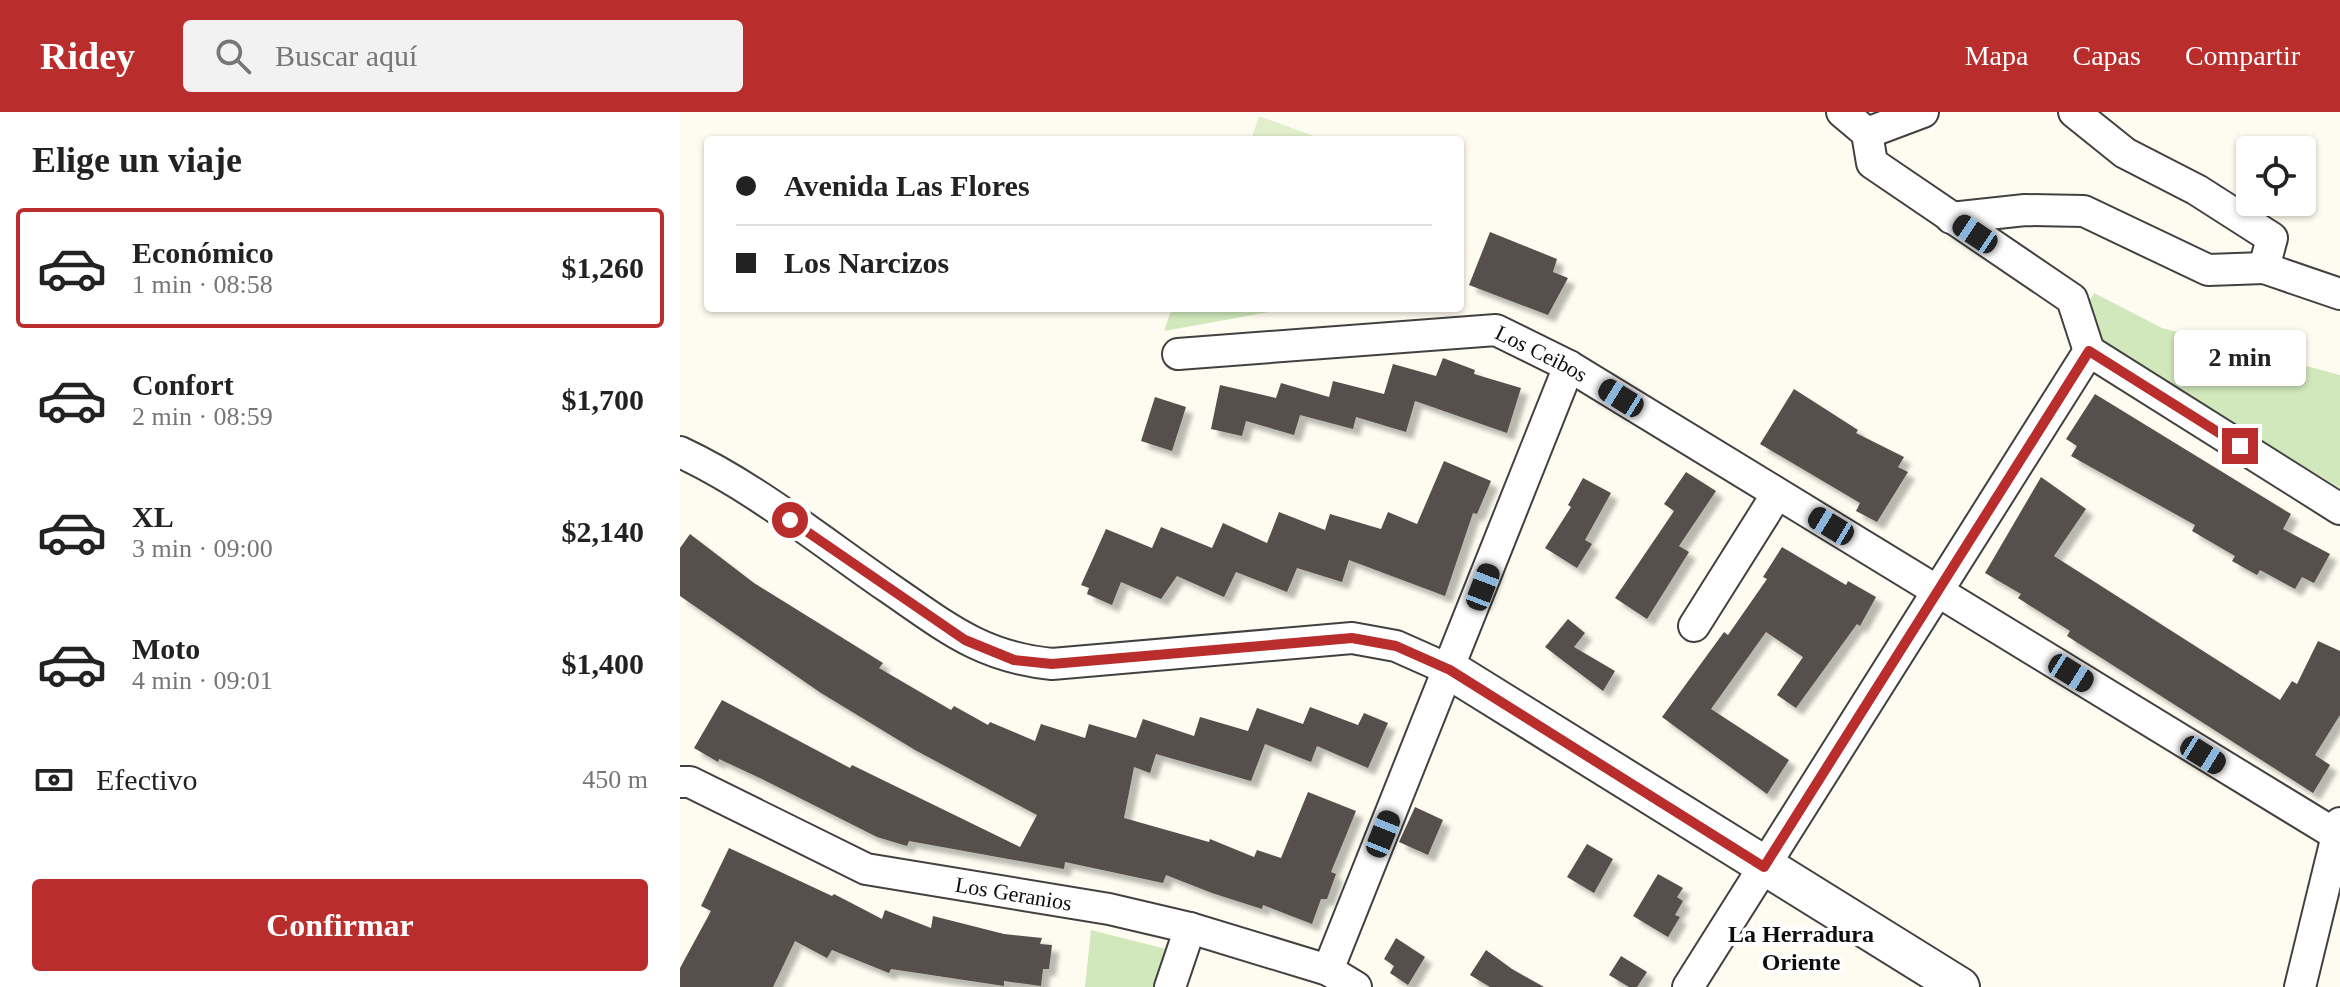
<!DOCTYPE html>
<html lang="es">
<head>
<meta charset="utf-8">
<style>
  :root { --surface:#fff; --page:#f2f2f2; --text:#222; --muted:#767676; --line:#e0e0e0; --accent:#b92d2c }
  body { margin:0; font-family:"Times New Roman",serif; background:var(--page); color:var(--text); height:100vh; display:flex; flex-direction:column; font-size:30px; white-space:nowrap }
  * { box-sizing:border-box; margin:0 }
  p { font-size:26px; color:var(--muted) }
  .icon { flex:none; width:44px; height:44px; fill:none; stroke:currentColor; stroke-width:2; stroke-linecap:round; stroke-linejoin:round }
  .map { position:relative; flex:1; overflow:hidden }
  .side { display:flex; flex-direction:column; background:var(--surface); width:680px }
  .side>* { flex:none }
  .hud { position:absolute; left:24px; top:24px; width:760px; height:176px; border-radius:8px; box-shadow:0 2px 6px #0004; display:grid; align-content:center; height:176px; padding:0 32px; background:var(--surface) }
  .buttons { position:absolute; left:1556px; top:24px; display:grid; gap:16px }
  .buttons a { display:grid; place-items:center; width:80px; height:80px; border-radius:8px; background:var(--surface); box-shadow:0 2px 6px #0004; font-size:40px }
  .end { position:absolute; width:36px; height:36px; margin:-18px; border:10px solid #b92d2c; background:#fff; box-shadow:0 0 0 4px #fff }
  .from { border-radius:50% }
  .bubble { position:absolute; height:56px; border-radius:8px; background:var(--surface); box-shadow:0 2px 6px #0004; font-size:26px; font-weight:700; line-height:56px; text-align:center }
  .car { position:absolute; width:24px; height:48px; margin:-24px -12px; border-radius:10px; box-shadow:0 0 6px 2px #0007; background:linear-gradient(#222 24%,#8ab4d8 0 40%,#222 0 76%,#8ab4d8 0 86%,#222 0) }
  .hud b { display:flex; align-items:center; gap:28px; height:76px; font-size:30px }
  .hud b+b { border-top:2px solid var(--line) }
  .hud i { width:20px; height:20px; background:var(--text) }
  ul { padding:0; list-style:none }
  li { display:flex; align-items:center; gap:24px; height:120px; margin:0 16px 12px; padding:0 16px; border:4px solid transparent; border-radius:8px }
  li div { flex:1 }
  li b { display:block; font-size:30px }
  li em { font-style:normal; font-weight:700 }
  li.current { border-color:var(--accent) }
  li>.icon { width:72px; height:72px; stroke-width:1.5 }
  h2 { padding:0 32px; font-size:36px; line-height:96px }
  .pay { display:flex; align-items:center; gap:20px; height:88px; padding:0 32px; font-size:30px }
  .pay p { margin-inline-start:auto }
  .action { display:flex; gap:16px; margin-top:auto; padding:16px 32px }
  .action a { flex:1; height:92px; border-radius:8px; background:var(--accent); color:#fff; font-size:32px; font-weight:700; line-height:92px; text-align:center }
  header { display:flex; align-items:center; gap:48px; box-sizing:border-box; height:112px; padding:0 40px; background:var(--accent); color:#fff }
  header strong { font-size:38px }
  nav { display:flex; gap:44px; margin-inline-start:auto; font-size:28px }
  .search { width:560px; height:72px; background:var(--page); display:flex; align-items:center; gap:20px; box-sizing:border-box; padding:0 28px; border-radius:8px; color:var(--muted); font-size:30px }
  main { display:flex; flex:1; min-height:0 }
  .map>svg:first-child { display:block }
  .green { fill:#d0e8bb }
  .pitch { fill:#e1efcc }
  .building { fill:#57504b; filter:url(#shadow) }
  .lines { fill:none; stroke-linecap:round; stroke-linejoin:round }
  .minor-casing { stroke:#414141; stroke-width:34 }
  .tertiary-casing { stroke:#414141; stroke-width:42 }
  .minor { stroke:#fff; stroke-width:30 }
  .tertiary { stroke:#fff; stroke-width:38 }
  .route { stroke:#b92d2c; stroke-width:10 }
  .labels { text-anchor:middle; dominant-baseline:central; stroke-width:8; stroke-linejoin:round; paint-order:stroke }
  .street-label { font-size:22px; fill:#0e0e0e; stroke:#fff }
  .neighbourhood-label { font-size:24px; font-weight:bold; fill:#0e0e0e; stroke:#fff }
</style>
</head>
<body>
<header>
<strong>Ridey</strong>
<div class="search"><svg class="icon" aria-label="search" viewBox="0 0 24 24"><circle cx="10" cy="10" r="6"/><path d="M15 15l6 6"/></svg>Buscar aquí</div>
<nav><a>Mapa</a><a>Capas</a><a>Compartir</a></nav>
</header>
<main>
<section class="side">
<h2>Elige un viaje</h2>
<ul>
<li class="current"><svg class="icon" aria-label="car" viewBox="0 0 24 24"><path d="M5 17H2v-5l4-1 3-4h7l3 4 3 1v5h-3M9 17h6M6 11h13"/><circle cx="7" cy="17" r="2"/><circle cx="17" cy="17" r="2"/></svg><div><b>Económico</b><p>1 min · 08:58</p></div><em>$1,260</em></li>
<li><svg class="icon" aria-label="car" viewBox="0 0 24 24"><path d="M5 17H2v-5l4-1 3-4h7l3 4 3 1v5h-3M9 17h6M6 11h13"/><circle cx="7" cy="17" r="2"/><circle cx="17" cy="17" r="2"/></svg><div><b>Confort</b><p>2 min · 08:59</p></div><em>$1,700</em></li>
<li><svg class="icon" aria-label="car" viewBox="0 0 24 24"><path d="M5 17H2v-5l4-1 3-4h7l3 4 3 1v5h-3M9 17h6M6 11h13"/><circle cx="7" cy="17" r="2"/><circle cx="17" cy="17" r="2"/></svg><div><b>XL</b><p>3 min · 09:00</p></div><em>$2,140</em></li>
<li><svg class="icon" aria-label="car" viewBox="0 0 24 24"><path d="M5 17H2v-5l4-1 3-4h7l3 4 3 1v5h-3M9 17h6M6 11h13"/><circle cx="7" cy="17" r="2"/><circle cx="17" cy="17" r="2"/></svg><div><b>Moto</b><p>4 min · 09:01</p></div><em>$1,400</em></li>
</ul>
<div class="pay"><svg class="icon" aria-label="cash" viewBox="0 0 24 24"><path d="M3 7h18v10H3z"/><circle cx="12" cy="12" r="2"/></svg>Efectivo<p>450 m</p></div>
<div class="action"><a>Confirmar</a></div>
</section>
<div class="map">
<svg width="1660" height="875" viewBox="0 0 1660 875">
  <defs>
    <filter id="shadow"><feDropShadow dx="7" dy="7" stdDeviation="2" flood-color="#0004"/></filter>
  </defs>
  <rect width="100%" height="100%" fill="#fefcf0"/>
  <path class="green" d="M1414,181L1482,216L1660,263V376L1394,216Z
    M492,196H611L484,219Z
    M411,818L490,838L477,875H405Z"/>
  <path class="pitch" d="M579,4L645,28H571Z"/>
  <path class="building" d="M810,120L877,147L873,160L888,166L868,203L789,173Z
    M763,246L795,258L794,262L841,276L827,321L735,289L726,320L676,305L673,317L620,303L614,323L566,309L562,324L531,317L540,273L596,286L601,271L649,285L653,269L704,282L713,252L756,264Z
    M1114,277L1178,318L1176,321L1224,345L1218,355L1228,360L1197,410L1176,399L1180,391L1080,332Z
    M1415,282L1611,402L1603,417L1650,442L1634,471L1622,465L1615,477L1580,458L1577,463L1552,449L1555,444L1512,419L1515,413L1391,344L1397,334L1386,327Z
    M475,285L506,295L492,339L461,329Z
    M764,349L811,369L797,402L793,401L765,484L669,448L662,470L617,456L607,480L556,460L544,485L497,464L481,487L441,470L432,493L407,482L409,476L401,473L426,417L472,436L481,415L532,436L543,411L587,431L599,400L645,418L650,402L701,417L708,400L737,412Z
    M1006,360L1036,379L999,434L1009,440L967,507L935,486L994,399L984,392Z
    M1361,365L1406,397L1374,444L1600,588L1612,569L1617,572L1638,529L1660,539V603L1635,643L1650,653L1633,681L1387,524L1390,519L1338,486L1341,482L1305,461Z
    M903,366L931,381L905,428L912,432L897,456L865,436L891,395L888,393Z
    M10,422L74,471L203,551L199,556L271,598L274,594L308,613L310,610L355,629L361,612L405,626L409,612L456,626L463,607L514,624L520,605L568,619L577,596L623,612L630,595L678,613L684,601L708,611L688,656L637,634L631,650L585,632L571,669L476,642L470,661L454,655L444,706L529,730L530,727L574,745L577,738L601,746L628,680L676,699L651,760L656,762L647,787H641L632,812L583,793L582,797L532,781L486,763L483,771L385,750L384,757L229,729L227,734L197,725L82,667L39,647L38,650L14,636L42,588L170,656L172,653L340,735L357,703L235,638L141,581L0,484V436Z
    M1102,435L1166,473L1168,469L1196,485L1180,514L1177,512L1116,596L1097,583L1123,545L1086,520L1031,597L1109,648L1087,682L982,605L1044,520L1048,523L1087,467L1083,465Z
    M888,507L905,521L894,535L935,559L923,579L865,535Z
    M735,695L763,708L748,743L719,730Z
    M907,732L933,747L914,781L887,765Z
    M49,736L152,784L154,782L202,807L205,798L251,816L253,804L324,822L362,826L360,832L372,833L369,857H363L361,874L324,869V874L211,857L209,861L152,838L147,846L115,829L93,875H0V856L31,799L21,794Z
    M978,762L1003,776L997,785L1003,789L995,803L1000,805L988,825L953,804Z
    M716,826L745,845L728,873L710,861L714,854L704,847Z
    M806,838L832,857L864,875H810L790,863Z
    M941,844L967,860L957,875H949L929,863Z"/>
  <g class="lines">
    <defs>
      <g id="minor">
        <path d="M1162,0L1187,21"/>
        <path d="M1243,0L1187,21L1192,51L1392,187L1409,239"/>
        <path d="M1394,0L1445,41L1517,78L1592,126L1584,156L1660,182"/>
        <path d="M1271,106L1345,98L1404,99L1528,158L1584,156"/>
        <path d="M1409,239L1660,397"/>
        <path id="s1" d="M498,242L816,218L889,254L1660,725"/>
        <path d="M0,340C75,375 142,430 209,476C266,515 301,545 372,552L672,526L716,534L770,558"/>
        <path d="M1014,514L1097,382"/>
        <path id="s2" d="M0,670H10L186,757L429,797L510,816L648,858L676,875"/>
        <path d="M648,858L889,254"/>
        <path d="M490,875L510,816"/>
        <path d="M1008,875L1409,239"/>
        <path d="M1620,875L1660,711"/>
      </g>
      <path id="tertiary" d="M770,558L1280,875"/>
    </defs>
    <use href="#minor" class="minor-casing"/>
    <use href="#tertiary" class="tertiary-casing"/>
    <use href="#minor" class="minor"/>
    <use href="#tertiary" class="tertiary"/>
  </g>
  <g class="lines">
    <path class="route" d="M110,408L285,528L334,548L372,552L672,526L716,534L770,558L1084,755L1409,239L1560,334"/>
  </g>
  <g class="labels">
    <g class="street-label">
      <text stroke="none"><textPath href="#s1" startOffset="370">Los Ceibos</textPath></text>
      <text stroke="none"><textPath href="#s2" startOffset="356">Los Geranios</textPath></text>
    </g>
    <g class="neighbourhood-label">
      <text x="1121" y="822">La Herradura<tspan x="1121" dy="28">Oriente</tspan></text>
    </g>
  </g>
</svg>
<div class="buttons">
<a><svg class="icon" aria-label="locate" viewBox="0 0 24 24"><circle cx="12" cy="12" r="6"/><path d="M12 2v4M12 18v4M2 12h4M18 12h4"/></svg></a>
</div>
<i class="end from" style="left:110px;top:408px"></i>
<i class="end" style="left:1560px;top:334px"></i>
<div class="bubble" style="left:1494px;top:218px;width:132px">2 min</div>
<i class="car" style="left:1295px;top:122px;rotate:304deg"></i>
<i class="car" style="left:941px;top:286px;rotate:302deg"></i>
<i class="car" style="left:1151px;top:414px;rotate:301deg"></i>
<i class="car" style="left:803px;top:475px;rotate:21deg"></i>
<i class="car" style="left:1391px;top:561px;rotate:122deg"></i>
<i class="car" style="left:1523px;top:643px;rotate:122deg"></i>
<i class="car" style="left:703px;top:722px;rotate:22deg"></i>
<div class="hud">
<b><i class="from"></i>Avenida Las Flores</b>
<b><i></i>Los Narcizos</b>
</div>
</div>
</main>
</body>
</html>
